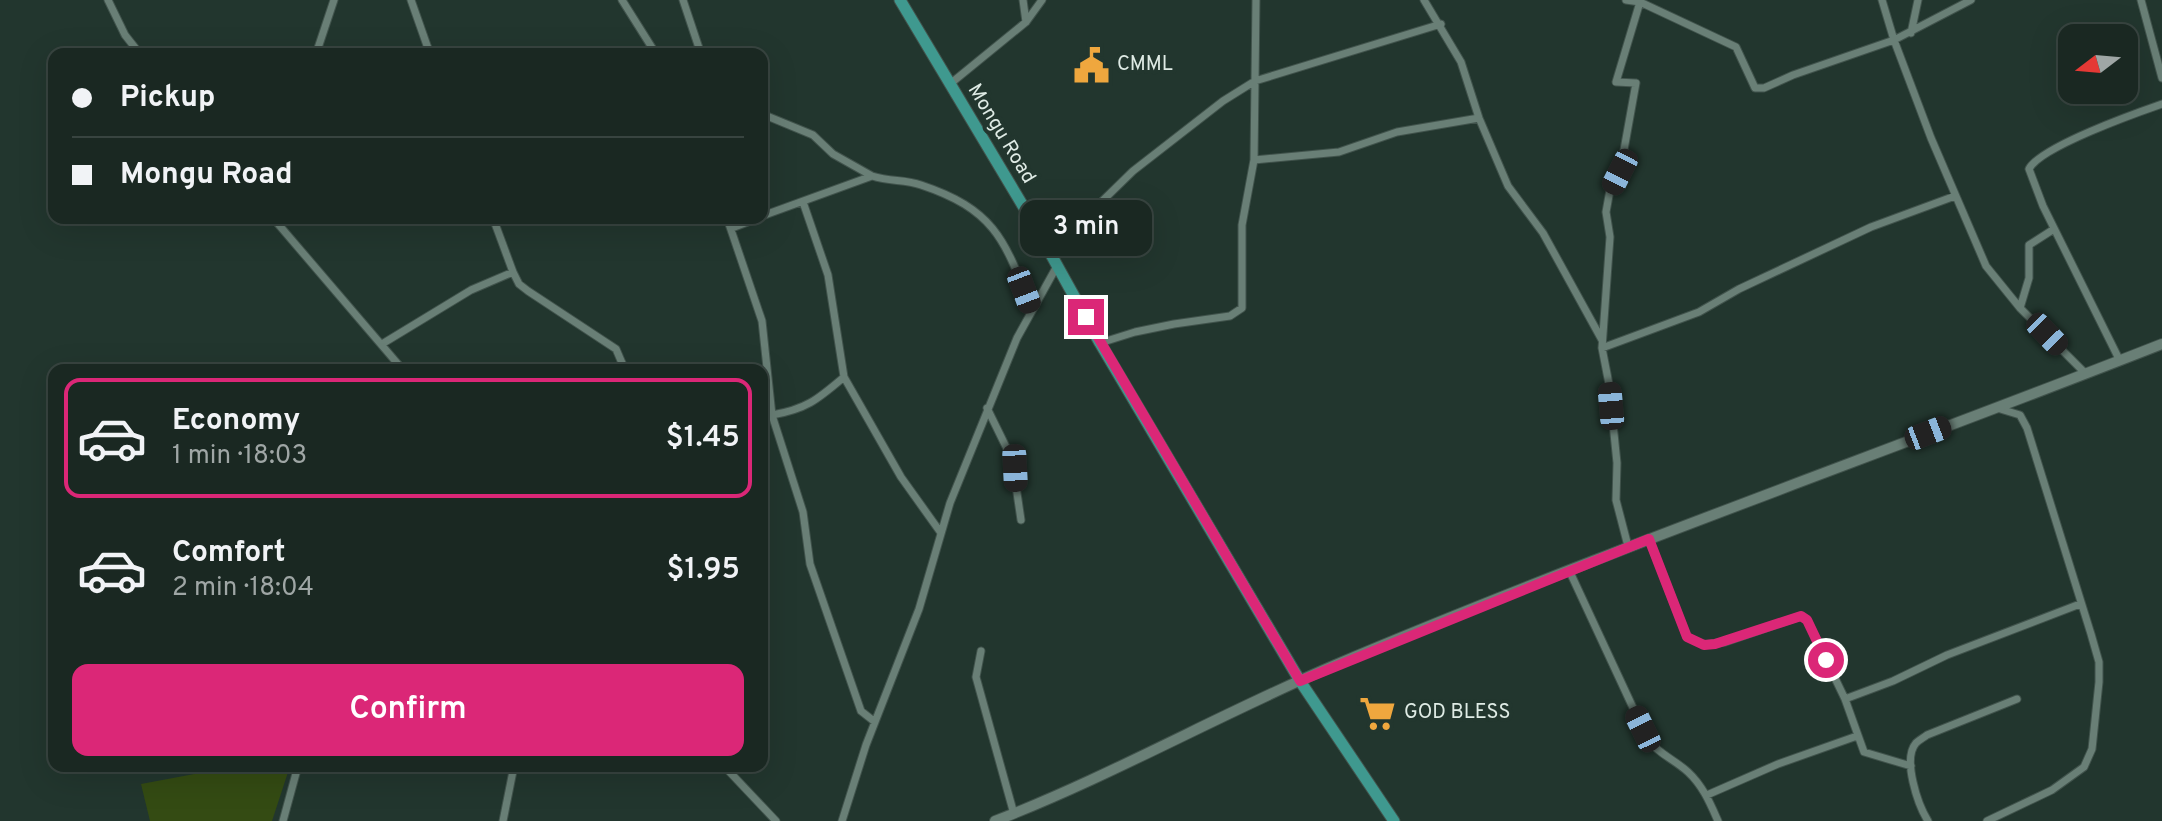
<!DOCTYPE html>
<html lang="en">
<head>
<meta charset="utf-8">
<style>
  :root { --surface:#1a2822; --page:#23302a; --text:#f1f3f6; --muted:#9fa6a5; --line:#384440; --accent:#db2777 }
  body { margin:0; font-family:Overpass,sans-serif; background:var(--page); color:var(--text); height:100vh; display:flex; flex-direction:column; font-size:30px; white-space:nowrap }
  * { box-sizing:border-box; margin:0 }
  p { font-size:26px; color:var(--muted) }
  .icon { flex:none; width:44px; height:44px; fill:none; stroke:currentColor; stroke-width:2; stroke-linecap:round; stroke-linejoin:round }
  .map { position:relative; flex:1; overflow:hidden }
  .drawer { position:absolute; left:48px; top:364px; width:720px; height:408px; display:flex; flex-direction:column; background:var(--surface); border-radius:16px; box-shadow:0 8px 32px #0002,0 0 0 2px var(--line) }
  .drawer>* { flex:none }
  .hud { position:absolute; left:48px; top:48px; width:720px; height:176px; border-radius:16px; box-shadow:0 8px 32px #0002,0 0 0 2px var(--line); display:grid; align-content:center; height:176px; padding:0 24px; background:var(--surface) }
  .needle { width:52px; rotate:254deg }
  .buttons { position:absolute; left:2058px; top:24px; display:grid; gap:16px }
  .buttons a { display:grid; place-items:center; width:80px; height:80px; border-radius:16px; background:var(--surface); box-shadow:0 8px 32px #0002,0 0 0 2px var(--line); font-size:40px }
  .end { position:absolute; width:36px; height:36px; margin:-18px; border:10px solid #db2777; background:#fff; box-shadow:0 0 0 4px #fff }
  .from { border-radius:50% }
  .bubble { position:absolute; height:56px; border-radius:16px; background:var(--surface); box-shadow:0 8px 32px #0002,0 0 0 2px var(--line); font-size:26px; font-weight:600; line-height:56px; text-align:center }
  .car { position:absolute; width:24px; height:48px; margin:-24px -12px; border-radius:10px; box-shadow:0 0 6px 2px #0007; background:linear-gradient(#222 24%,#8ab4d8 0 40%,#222 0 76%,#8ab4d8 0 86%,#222 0) }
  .hud b { display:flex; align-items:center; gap:28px; height:76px; font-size:30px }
  .hud b+b { border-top:2px solid var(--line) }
  .hud i { width:20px; height:20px; background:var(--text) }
  ul { padding:14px 0 0; list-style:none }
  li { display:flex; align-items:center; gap:24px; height:120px; margin:0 16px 12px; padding:0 8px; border:4px solid transparent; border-radius:16px }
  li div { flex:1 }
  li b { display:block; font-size:30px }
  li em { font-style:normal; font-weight:600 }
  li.active { border-color:var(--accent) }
  li>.icon { width:72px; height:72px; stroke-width:1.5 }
  .cta { display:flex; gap:16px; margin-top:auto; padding:16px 24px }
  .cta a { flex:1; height:92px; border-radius:16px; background:var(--accent); color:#fff; font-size:32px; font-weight:600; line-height:92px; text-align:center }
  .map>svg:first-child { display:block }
  .green { fill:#344b13 }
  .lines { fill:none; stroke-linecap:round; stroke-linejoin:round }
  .minor-casing { stroke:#41534c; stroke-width:9 }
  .secondary-casing { stroke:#41534c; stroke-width:12 }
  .primary-casing { stroke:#41534c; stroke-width:13 }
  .minor { stroke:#697f76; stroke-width:7 }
  .secondary { stroke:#697f76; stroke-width:10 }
  .primary { stroke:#3f998f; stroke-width:11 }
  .route { stroke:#db2777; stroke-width:10 }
  .labels { text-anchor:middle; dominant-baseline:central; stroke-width:8; stroke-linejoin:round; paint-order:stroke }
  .poi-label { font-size:20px; fill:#dfebe5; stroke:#22362e; text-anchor:start }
  .street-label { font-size:20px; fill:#dfebe5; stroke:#22362e }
</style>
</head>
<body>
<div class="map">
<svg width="2162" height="821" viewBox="0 0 2162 821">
  <rect width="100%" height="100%" fill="#22362e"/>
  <path class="green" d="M237,766H290L272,821H150L141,784Z"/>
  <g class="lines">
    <defs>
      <path id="minor" d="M108,0L125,35L140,54
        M411,0L430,54
        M622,0L656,54
        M683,0L701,54
        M1023,0L1026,22
        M1424,0L1461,62L1479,118L1508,186L1543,233L1602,340
        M1626,0L1640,2L1736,47L1755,88H1764L1793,75L1894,40L1971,0
        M1882,0L1894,40L1931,138L1986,266L2020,308L2085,373
        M2141,0L2162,78
        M1911,33L1918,0
        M316,54L334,0
        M950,84L1026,22L1042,0
        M762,114L813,135L833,154L872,176
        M1254,160L1339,152L1397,132L1479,118
        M803,202L828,275L844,377L901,477L941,533
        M762,216L872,176C891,182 904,179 921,185C996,210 1005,241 1032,310
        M273,218L403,370
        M493,218L513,272
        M727,218L762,321L772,415L803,512L810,564L861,711L875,722
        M732,228L758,218
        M1038,231L1068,222L1091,212L1133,171L1223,101L1255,81L1441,24
        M2020,308L2029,278V245L2054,229
        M1100,343L1135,332L1174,324L1230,316L1242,308V225L1254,160L1256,0
        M382,344L471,290L513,272L519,284L528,291L616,349L625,370
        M1602,348L1699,312L1739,289L1871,227L1955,196
        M2120,361L2043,206L2029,169C2040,147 2136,113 2162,104
        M987,408L1012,459L1021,520
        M772,415C807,409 818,399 844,377
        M1649,539L1687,637L1704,645L1725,642L1801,616L1807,620L1845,699
        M1628,546L1616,500L1617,463L1609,384L1602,348L1610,237L1606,212L1610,190L1620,172L1636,83L1616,82L1640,2
        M1569,570L1648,740C1659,754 1675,760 1688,772C1703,786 1710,803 1718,821
        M981,651L976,677L1014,814
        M724,766L776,821
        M1911,766L1864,752L1845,699L1893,681L1947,655L2080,604
        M1707,795L1778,764L1857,736
        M283,821L298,766
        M503,821L514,766
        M842,821L866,745L919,609L950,503L1017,338L1057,266
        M1928,821C1918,805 1902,759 1916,743C1919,740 1923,738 1927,735L2017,699
        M1987,821L2052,790L2084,767L2092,749L2099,682V662L2091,634L2027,428L2020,415L1997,408"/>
      <path id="secondary" d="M995,821C1111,776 1220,714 1335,665C1607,550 1887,452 2162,344"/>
      <path id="primary" d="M900,0L1038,231L1100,343L1300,681L1394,821"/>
    </defs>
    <use href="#minor" class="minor-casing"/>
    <use href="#secondary" class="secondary-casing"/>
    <use href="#primary" class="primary-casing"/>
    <use href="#minor" class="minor"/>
    <use href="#secondary" class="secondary"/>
    <use href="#primary" class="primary"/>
  </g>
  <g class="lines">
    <path class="route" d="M1086,317L1300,681L1649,539L1687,637L1704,645L1715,644L1801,616L1807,620L1826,660"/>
  </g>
  <defs>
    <symbol id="civic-bare" viewBox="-9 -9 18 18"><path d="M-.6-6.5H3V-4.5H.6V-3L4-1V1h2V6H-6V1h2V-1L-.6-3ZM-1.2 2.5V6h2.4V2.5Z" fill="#efa73e" stroke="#22362e" stroke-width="2.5" paint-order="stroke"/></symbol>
    <symbol id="supermarket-bare" viewBox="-9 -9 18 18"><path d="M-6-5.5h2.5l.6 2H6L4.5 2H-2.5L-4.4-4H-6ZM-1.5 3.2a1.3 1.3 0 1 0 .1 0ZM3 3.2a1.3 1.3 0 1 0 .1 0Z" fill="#efa73e" stroke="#22362e" stroke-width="2.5" paint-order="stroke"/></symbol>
  </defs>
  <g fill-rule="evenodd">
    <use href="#civic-bare" x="1066" y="40" width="51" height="51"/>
    <use href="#supermarket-bare" x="1352" y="688" width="51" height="51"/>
  </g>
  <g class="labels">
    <g class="poi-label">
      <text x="1117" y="65">CMML</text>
      <text x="1404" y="713">GOD BLESS</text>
    </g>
    <g class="street-label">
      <text transform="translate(1001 134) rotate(59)">Mongu Road</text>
    </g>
  </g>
</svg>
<div class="buttons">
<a><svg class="needle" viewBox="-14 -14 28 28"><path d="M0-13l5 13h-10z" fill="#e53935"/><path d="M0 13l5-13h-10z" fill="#9fa6a5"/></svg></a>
</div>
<i class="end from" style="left:1826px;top:660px"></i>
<i class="end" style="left:1086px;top:317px"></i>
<div class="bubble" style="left:1020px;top:200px;width:132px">3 min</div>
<i class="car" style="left:1620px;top:172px;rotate:207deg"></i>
<i class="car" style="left:1024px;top:290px;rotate:159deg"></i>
<i class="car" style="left:2047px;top:334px;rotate:136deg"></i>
<i class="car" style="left:1611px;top:406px;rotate:355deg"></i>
<i class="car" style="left:1928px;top:433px;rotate:69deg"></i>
<i class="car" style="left:1015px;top:468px;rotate:177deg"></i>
<i class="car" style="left:1643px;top:729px;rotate:334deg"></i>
<div class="hud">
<b><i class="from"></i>Pickup</b>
<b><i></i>Mongu Road</b>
</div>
<section class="drawer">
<ul>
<li class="active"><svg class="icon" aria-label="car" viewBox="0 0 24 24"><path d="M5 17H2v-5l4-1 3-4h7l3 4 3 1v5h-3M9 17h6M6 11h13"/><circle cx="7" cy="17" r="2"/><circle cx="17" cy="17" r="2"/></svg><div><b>Economy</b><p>1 min · 18:03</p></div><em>$1.45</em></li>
<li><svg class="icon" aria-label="car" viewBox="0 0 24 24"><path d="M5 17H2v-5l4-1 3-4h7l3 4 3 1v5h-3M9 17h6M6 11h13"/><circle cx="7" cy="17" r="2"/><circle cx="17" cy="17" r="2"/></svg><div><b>Comfort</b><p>2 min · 18:04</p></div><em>$1.95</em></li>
</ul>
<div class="cta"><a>Confirm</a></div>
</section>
</div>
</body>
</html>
